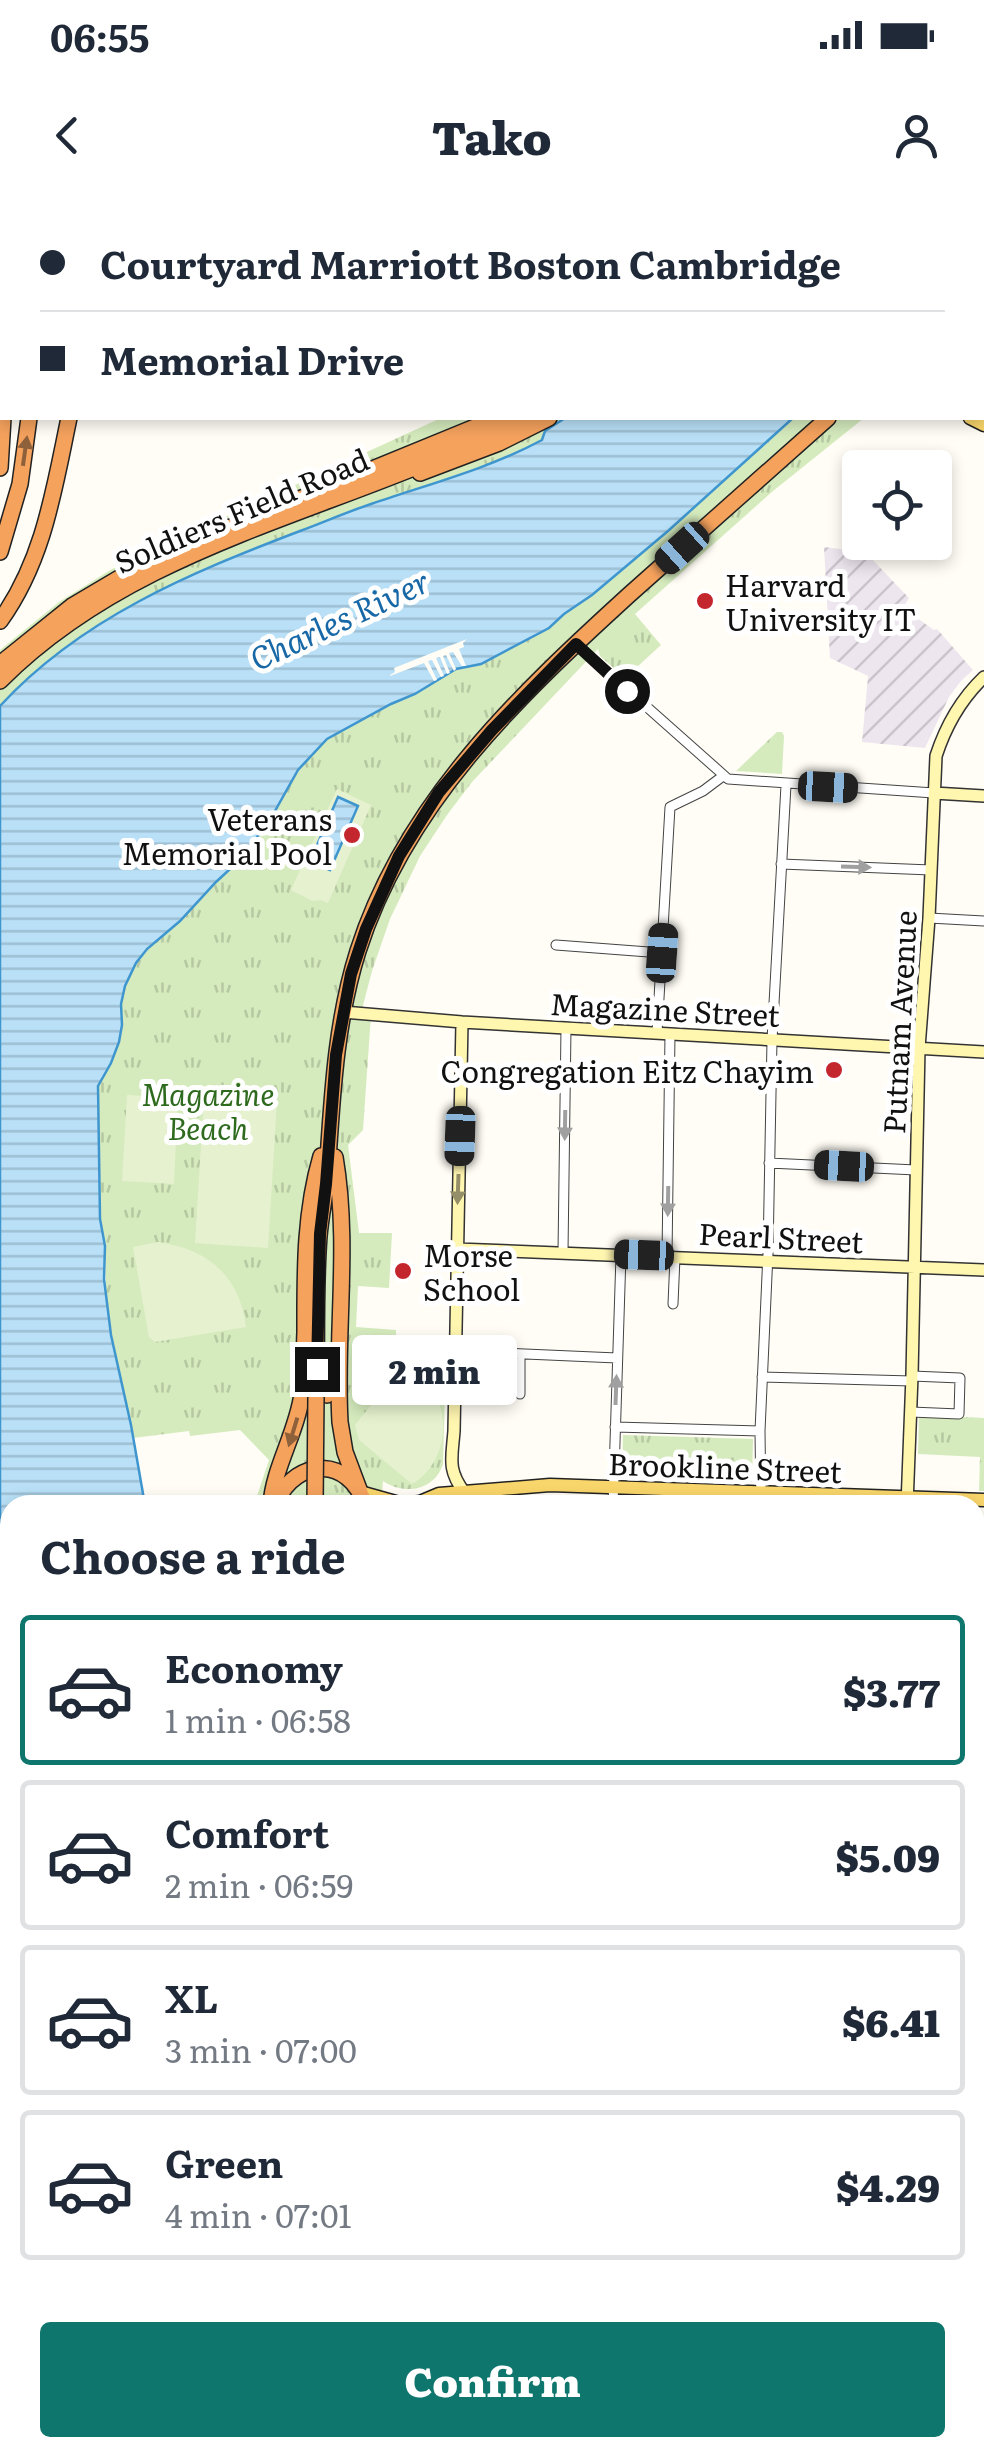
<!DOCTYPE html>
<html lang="en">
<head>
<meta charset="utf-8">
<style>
  :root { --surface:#fff; --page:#f2f2f3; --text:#1f2937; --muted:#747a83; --line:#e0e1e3; --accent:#0f766e }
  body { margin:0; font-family:Literata,serif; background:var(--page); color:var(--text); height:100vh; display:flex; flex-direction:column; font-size:38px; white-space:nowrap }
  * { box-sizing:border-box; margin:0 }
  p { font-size:32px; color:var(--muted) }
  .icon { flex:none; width:55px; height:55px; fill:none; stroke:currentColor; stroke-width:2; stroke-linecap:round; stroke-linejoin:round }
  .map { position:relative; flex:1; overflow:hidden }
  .sheet { position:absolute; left:0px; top:1295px; width:985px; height:962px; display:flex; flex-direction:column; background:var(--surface); border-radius:30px 30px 0 0; box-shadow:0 5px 15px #0003 }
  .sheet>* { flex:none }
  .hud { position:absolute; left:0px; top:0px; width:985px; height:220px; box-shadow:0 5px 15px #0003; display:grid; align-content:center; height:220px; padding:0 40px; background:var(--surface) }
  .controls { position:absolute; left:842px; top:250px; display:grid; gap:20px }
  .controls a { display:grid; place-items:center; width:110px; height:110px; border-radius:10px; background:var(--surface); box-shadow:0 5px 15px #0003; font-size:50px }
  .end { position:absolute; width:45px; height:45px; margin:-22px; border:12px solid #111; background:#fff; box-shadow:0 0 0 5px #fff }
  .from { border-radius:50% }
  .bubble { position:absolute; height:70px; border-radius:10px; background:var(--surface); box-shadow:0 5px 15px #0003; font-size:32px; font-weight:800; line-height:70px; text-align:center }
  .car { position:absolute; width:30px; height:60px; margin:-30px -15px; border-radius:12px; box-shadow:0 0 8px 2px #0007; background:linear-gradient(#222 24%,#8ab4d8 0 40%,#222 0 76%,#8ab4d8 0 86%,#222 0) }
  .hud b { display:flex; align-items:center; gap:35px; height:95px; font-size:38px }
  .hud b+b { border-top:2px solid var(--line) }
  .hud i { width:25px; height:25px; background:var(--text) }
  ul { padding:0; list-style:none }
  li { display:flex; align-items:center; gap:30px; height:150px; margin:0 20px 15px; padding:0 20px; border:5px solid var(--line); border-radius:10px }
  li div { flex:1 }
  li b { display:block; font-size:38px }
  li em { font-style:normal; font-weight:800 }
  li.active { border-color:var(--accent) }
  li>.icon { width:90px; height:90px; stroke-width:1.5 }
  h2 { padding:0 40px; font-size:45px; line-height:120px }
  .action { display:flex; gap:20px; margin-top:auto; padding:20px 40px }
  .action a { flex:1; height:115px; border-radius:10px; background:var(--accent); color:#fff; font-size:40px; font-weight:800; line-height:115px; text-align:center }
  .status { display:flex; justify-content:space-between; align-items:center; height:70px; padding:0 50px; background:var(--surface); direction:ltr }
  .status svg { height:28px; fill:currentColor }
  header { display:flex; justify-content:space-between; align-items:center; height:130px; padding:0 40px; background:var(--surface); font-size:45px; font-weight:800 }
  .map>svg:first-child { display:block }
  .industrial { fill:url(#industrial-furrows) }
  .park { fill:url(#park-tufts) }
  .pitch { fill:#e6f2cf; fill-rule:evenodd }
  .water { fill:url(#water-rules); stroke:#3f96cf; stroke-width:2.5 }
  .pier { fill:#fffdf5 }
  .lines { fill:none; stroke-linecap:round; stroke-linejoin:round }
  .street-casing { stroke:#444; stroke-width:11 }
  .secondary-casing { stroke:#333; stroke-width:14 }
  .primary-casing { stroke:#222; stroke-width:15 }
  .highway-casing { stroke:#222; stroke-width:18 }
  .street { stroke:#fff; stroke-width:9 }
  .secondary { stroke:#fff6b0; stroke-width:11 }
  .primary { stroke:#f9d66b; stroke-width:12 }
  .highway { stroke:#f5a25d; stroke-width:15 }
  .tram { stroke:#c4262e; stroke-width:2.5 }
  .rail-casing { stroke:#c4262e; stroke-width:6 }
  .rail { stroke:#fff; stroke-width:2.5; stroke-dasharray:8; stroke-linecap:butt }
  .highway-bridge-casing { stroke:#222; stroke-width:18; stroke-linecap:butt }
  .highway-bridge { stroke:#f5a25d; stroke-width:15 }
  .oneway { fill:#8e613b }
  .oneway2 { fill:#a0a0a0 }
  .oneway3 { fill:#948f68 }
  .route { stroke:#111; stroke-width:12 }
  .poi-dot { fill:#c4262e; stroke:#fff; stroke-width:4 }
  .labels { text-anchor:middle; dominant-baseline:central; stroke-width:10; stroke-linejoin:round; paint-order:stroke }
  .street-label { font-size:30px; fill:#111; stroke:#fff }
  .poi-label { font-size:30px; fill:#111; stroke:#fff; text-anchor:start }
  .park-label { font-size:30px; font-style:italic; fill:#2f6b1f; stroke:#fff }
  .water-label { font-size:32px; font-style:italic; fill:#1768a6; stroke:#fff }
</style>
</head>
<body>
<div class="status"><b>06:55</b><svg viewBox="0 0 49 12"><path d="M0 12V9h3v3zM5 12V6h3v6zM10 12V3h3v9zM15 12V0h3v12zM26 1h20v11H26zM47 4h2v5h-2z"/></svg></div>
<header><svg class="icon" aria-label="back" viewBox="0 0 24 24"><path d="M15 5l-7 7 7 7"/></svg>Tako<svg class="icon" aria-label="person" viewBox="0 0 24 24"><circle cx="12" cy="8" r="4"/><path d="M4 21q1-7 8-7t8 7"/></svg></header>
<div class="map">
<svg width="984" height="2256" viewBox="0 0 984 2256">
  <defs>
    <pattern id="industrial-furrows" width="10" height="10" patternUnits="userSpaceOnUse" patternTransform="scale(2.5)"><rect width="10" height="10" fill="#eee6ef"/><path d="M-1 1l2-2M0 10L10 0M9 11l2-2" fill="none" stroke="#cbc4cc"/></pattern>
    <pattern id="park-tufts" width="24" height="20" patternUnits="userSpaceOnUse" patternTransform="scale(2.5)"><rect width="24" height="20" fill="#d5ebbd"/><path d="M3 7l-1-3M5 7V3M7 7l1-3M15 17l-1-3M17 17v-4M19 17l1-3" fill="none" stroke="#b6c8a1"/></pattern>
    <pattern id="water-rules" width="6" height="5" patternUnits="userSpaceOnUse" patternTransform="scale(2.5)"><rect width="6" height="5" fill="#b9e0f7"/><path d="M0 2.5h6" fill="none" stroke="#9ebfd3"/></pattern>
  </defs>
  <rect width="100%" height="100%" fill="#fffdf5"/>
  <path class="industrial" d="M824,347L865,352L909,398L903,408L934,430L937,429L973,470L961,481L949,497L925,548L862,542L868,476L830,458Z"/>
  <path class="park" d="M441,218H565L545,231L542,240C488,269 429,284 371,304C347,312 324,322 300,331C190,373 82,418 0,506V450L59,402L112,369Z
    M793,218H864L773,291L635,414L661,445L625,478L600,456L598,449L472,582L447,615L420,656L390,719L372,771L361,813L371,815L363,930L348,945L359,1033H392L389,1088L358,1086L356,1127L396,1130V1151L446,1153L443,1264C435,1290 405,1296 383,1281L381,1305H254L269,1260L240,1230L190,1236L189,1231L133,1238L115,1155L106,1094L105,1046L100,1019L98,886L111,863L119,842L122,825L121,804L125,786L136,763L147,749L180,721L216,682L241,659L277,608L298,570L327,539L391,504L415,494L456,469L481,464L549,428L564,414L592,395L668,331Z
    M777,532H782L784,536L782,574L736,571Z
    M919,1215L984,1218V1291H979L980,1257L918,1254Z
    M623,1235L753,1239L752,1282L622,1278Z"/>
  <path class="pitch" d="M337,589L371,605L328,703L321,700L312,701L291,690ZM339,597L358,606L330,670L311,662Z
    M127,895L178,898L174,984L122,981Z
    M204,896L277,901L268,1048L195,1043Z
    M158,1042C208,1049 240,1076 246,1127L155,1142L149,1137L133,1047Z
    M404,1164C418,1173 435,1189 440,1206C449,1235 438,1269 412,1284L359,1240L355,1225Z"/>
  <path class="water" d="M565,218H793L668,331L592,395L564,414L549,428L481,464L456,469L415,494L391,504L327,539L298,570L271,618L241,659L216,682L180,721L147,749L136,763L125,786L121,804L122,825L119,842L111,863L98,886L100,1019L105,1046L104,1079L111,1135L131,1225L145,1305H10V1453L0,1444V506C81,418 190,373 300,331C324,322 347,312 371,304C429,284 488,269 542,240L545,231Z
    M338,597L358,606L330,670L310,661Z
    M975,2222L984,2229V2256H448L442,2248H975Z"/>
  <path class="pier" d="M467,439L463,443L464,447L459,449L466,466H462L453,452L449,453L456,469L454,471L446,455L443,456L450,473L447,474L440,457L436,458L444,476L441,477L432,460L428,461L437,480L434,481L424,463L390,476V475L395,472L394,468Z"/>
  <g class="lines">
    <defs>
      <path id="street" d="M576,444L728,579L934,593
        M781,664L931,670
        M929,718L984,721
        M556,745L662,753
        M657,833L670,607L703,591L723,576
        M769,963L916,970
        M563,1052L566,828
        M667,1056L670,834
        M673,1104L675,1057
        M455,1151L617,1158
        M762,1177L912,1181
        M520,1194V1155
        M911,1212L959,1214L960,1178L912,1176
        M615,1227L760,1231
        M613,1305L621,1055
        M761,1305L760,1231L768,1053L772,840L786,585
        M975,1394H984
        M975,1584L984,1585
        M975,2007L984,1992
        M975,2061L984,2067
        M328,2256L334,2253L341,2256"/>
      <path id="secondary" d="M934,593L984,596
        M343,812L462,822L984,852
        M462,822L454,1231C452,1258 447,1269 464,1292
        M457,1049L984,1070
        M907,1305L912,1176L919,848L929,718L936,556C946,525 961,499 984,477
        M975,1670H984
        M975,1841L984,1844
        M0,2150L10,2145"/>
      <path id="primary" d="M643,0L646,2
        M737,2L740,0
        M796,2L799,0
        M970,218L984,225
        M360,1292L403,1304L420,1302L439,1294L550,1285L984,1300
        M449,1305L464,1292
        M975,1491H984
        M0,1941L10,1961
        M0,2016L10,2035
        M117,2248L121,2256
        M153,2248L157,2256"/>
      <path id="highway" d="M591,0L609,2
        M123,2L125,0
        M138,2L141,0
        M174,2L176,0
        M211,2L214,0
        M624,2L626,0
        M759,2L762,0
        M777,2L780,0
        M0,32L2,40
        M982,85L984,84
        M0,162L2,186
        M0,268L3,218
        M420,273L499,243L549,218
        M0,352L20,284L29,218
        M0,421C44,360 54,289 69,218
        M0,464L72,406L148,361L497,218
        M0,481C142,338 351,310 523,218
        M335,957C350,1045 335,1134 340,1222L345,1252L360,1292
        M316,1195C317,1142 315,1088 319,1036C321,1015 325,996 327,975C332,900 335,824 358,751C405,603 518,496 630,394C696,335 762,276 828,218
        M327,1195V1158
        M277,1301C297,1257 350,1257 365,1305
        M271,1305C273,1269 297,1232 302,1194C305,1174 304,1153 305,1132C305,1073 304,1014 321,956
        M0,1503L10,1520
        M0,1532L10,1549
        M0,1736L10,1731
        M975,2182L984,2187
        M384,2248L389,2256
        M400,2248L405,2256"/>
    </defs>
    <use href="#street" class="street-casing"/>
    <use href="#secondary" class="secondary-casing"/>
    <use href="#primary" class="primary-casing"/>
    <use href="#highway" class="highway-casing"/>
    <use href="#street" class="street"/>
    <use href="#secondary" class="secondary"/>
    <use href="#primary" class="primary"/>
    <use href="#highway" class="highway"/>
    <path class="tram" d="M0,1987L10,2007
      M137,2248L141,2256"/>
    <defs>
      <path id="rail" d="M0,1491L10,1494
        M975,1774L984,1777"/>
    </defs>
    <use href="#rail" class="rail-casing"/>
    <use href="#rail" class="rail"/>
    <defs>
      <path id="highway-bridge" d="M0,166L2,162
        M315,1305L316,1195"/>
    </defs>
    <use href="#highway-bridge" class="highway-bridge-casing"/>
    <use href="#highway-bridge" class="highway-bridge"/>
  </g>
  <defs><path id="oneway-solid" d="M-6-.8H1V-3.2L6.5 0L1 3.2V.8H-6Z" transform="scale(2.5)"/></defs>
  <g class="oneway">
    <use href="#oneway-solid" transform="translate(25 251) rotate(-82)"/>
    <use href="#oneway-solid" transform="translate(293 1232) rotate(107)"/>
  </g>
  <g class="oneway2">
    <use href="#oneway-solid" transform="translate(856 667) rotate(2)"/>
    <use href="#oneway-solid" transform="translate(565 925) rotate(91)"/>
    <use href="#oneway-solid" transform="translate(668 1001) rotate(91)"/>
    <use href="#oneway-solid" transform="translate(616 1190) rotate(-88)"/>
  </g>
  <use class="oneway3" href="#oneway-solid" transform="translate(458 989) rotate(92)"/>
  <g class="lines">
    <path class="route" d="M317,1169L320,1034L326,984L336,855L351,774L366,729L399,656L439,592L492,530L576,444L627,491"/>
  </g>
  <g class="poi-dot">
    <circle cx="705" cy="401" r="10"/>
    <circle cx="352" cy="635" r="10"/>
    <circle cx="834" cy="870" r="10"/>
    <circle cx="403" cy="1071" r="10"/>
  </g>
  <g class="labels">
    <g class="street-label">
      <text transform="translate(241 309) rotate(-23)">Soldiers Field Road</text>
      <text transform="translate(665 808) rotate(3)">Magazine Street</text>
      <text transform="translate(898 822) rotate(-87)">Putnam Avenue</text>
      <text transform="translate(781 1036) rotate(3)">Pearl Street</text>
      <text transform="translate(725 1266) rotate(2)">Brookline Street</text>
    </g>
    <g class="poi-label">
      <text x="725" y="384">Harvard<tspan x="725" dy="34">University IT</tspan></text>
      <text x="332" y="618" text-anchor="end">Veterans<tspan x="332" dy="34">Memorial Pool</tspan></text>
      <text x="814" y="870" text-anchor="end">Congregation Eitz Chayim</text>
      <text x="423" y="1054">Morse<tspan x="423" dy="34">School</tspan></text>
    </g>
    <g class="park-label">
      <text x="208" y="893">Magazine<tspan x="208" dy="34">Beach</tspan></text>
    </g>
    <g class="water-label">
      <text transform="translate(339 418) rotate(-25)">Charles River</text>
    </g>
  </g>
</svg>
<div class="controls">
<a><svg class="icon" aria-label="locate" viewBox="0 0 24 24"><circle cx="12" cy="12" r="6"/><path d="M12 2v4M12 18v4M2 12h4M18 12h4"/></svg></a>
</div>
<i class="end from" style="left:627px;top:491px"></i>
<i class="end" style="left:317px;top:1169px"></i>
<div class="bubble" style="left:352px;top:1135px;width:165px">2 min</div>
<i class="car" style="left:682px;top:348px;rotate:228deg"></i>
<i class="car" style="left:828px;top:587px;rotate:93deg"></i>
<i class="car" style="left:662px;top:753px;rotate:4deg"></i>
<i class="car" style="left:460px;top:936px;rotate:182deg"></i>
<i class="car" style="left:844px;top:966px;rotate:273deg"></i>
<i class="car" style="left:644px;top:1055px;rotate:272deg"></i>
<div class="hud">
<b><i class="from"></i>Courtyard Marriott Boston Cambridge</b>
<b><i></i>Memorial Drive</b>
</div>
<section class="sheet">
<h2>Choose a ride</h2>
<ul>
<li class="active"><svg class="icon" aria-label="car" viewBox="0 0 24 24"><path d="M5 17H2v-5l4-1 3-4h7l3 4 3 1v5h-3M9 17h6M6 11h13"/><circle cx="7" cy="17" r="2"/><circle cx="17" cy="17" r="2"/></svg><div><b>Economy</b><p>1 min · 06:58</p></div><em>$3.77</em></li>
<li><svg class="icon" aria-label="car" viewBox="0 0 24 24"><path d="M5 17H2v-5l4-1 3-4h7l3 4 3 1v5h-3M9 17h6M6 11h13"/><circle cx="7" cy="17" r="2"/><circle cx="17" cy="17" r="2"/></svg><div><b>Comfort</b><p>2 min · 06:59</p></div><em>$5.09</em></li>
<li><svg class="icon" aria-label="car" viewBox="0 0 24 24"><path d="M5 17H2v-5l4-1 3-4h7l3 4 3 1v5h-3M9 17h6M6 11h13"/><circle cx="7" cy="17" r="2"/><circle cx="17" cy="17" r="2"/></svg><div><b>XL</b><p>3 min · 07:00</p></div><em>$6.41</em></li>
<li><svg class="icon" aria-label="car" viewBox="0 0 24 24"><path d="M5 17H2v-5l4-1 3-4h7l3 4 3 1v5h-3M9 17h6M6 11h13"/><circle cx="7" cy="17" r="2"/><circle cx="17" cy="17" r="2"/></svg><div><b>Green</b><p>4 min · 07:01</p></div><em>$4.29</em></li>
</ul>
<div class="action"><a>Confirm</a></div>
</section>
</div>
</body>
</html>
